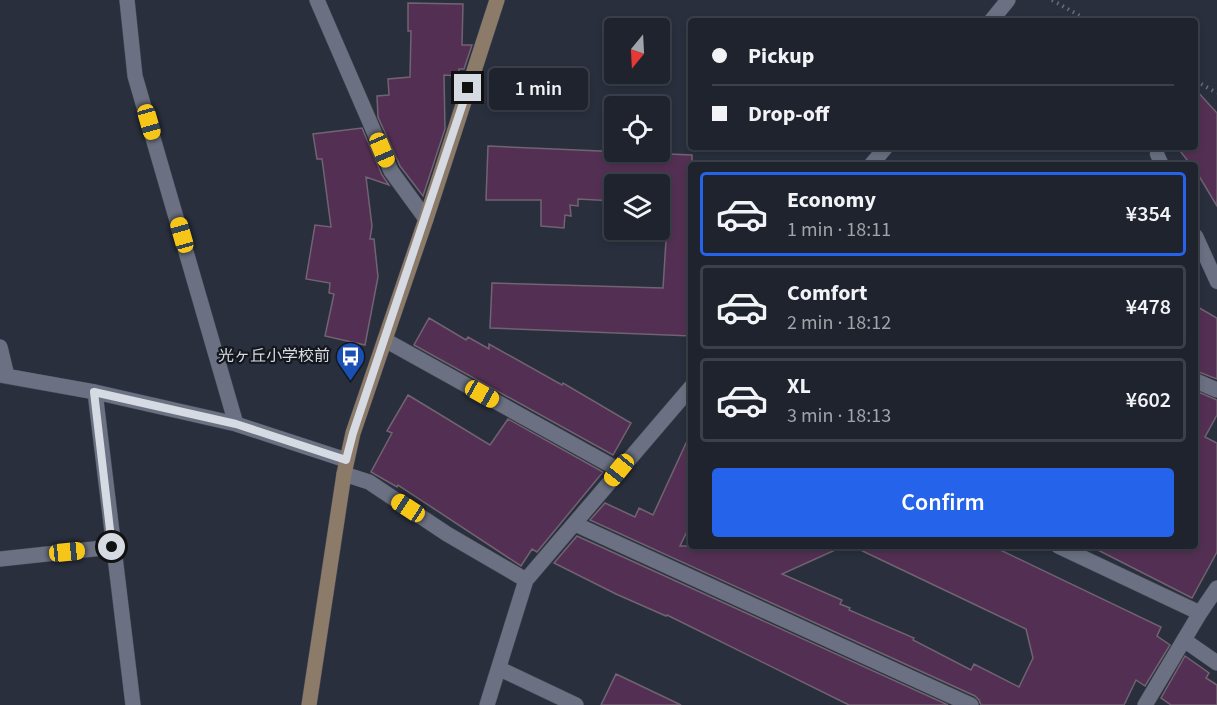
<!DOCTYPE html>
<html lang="en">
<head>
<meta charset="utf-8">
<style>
  :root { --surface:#1f232e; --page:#272b36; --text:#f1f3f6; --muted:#a1a4aa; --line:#3c404a; --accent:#2563eb }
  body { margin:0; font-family:"Source Sans 3","Noto Sans JP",sans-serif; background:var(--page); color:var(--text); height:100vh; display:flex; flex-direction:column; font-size:22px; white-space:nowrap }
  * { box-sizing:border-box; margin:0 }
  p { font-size:20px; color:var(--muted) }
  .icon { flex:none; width:33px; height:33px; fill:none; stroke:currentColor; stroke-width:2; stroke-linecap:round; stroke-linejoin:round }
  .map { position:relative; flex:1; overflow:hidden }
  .drawer { position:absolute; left:688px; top:162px; width:510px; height:387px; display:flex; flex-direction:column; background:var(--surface); border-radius:6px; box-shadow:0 3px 9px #0003,0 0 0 2px var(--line) }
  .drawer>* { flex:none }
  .guide { position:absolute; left:688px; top:18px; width:510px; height:132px; border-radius:6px; box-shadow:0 3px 9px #0003,0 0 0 2px var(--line); display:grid; align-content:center; height:132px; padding:0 24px; background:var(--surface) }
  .needle { width:39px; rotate:198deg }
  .fabs { position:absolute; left:604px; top:18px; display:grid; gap:12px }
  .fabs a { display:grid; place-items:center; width:66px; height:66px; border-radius:6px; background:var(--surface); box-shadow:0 3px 9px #0003,0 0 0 2px var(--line); font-size:30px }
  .end { position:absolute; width:27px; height:27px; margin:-14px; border:8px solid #d6dae3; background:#111; box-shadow:0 0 0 3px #111 }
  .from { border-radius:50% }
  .bubble { position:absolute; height:42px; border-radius:6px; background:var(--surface); box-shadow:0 3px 9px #0003,0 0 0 2px var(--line); font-size:20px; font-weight:600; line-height:42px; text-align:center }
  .car { position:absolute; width:18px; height:36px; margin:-18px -9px; border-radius:8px; box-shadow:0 0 4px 2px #0007; background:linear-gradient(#f5c518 24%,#345 0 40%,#f5c518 0 76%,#345 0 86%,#f5c518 0) }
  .guide b { display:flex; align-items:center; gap:21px; height:57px; font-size:22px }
  .guide b+b { border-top:2px solid var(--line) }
  .guide i { width:15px; height:15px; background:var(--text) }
  ul { padding:10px 0 0; list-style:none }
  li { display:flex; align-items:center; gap:18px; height:84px; margin:0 12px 9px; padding:0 12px; border:3px solid var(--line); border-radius:6px }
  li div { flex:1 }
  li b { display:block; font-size:22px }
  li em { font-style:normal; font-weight:600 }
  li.selected { border-color:var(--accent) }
  li>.icon { width:54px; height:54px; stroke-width:1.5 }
  .button { display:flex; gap:12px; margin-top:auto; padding:12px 24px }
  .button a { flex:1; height:69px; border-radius:6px; background:var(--accent); color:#fff; font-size:24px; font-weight:600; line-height:69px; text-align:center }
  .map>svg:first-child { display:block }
  .building { fill:#533053; stroke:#716371; stroke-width:1.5 }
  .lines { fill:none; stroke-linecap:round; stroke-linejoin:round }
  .lane-casing { stroke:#454a55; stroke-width:15 }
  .street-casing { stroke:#454a55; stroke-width:16 }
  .secondary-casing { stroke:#454a55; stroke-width:16 }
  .path { stroke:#696e7a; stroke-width:4; stroke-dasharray:1.5 4.5; stroke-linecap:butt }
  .lane { stroke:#6b7182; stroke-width:14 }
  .street { stroke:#6b7182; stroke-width:15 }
  .secondary { stroke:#8d7b6a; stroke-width:15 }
  .route { stroke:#d6dae3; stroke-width:8 }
  .labels { text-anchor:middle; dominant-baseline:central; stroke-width:4.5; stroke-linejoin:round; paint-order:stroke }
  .poi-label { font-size:16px; fill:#d6dae3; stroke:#14171d; text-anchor:end }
</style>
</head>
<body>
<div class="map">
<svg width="1217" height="705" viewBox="0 0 1217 705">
  <rect width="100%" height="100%" fill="#292f3d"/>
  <path class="building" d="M408,3L463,4L462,45H472L464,69H459V76L444,75L445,129L423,196L400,166L378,117L377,96L389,95L388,79L410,77L411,31H408Z
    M1196,90L1217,113V206L1196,171V165H1191L1177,147H1196Z
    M362,128L382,175L389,185L366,177L372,226L370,239H374L378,277L365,345L325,336L334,294L329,293L330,283L306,279L315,225L331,227L322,159H317L313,134Z
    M488,146L692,155V336L490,328L492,283L663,288L667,224H660V184H615V201L578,199V206L570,205L571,216L565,215L564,228L541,226V200H486Z
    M1196,306L1217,318V379L1196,371Z
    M429,318L466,340L468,337L489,349V344L562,385L563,383L631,423L613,455L414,345Z
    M1196,391L1217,400V415L1205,437L1217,443V552L1192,598L1090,546H1196Z
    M408,395L490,445L508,419L603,472L537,552L532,549L521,566L398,485L397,487L371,472L392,433L387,431Z
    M692,430V521L680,546H844L782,574L842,600L840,604L850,608L849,610L914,638L913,640L971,670L974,664L1019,687L1033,658L1026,629L852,546H992L1161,627L1157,636L1170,645L1145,686L1136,680L1124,705H981L979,700L975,696L590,520L605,503L635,517L639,508L653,515Z
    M577,536L948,705H849L667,615L666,616L616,594L554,563Z
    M1185,656L1209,673L1206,678L1217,685V705H1171L1161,698Z
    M616,674L681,705H601Z"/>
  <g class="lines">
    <defs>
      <path id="lane" d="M1157,154L1162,165
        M1196,236L1217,282"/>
      <path id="street" d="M127,0L135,76L236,424
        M317,0L391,171L426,219
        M991,21L1008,0
        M871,165L886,147
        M385,340L619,470
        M0,347L7,376
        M0,375L95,392L236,424L346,460
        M1196,381L1217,390
        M95,392L133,705
        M344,474L369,482L447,534L526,580
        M575,524L971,705
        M1058,546L1200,613
        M0,559L112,547
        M1184,640L1217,663
        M500,669L576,705
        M487,705L526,580L692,386
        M1145,705L1200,613L1217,588"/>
      <path id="secondary" d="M309,705L344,474L353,433L426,219L497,0"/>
    </defs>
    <use href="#lane" class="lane-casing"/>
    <use href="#street" class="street-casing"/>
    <use href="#secondary" class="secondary-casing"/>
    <path class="path" d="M1052,0L1089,21
      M1196,81L1217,93"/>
    <use href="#lane" class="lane"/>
    <use href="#street" class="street"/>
    <use href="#secondary" class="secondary"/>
  </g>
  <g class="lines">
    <path class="route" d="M112,547L94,392L236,424L346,460L353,433L468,88"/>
  </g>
  <defs>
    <symbol id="bus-pin" viewBox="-11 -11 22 30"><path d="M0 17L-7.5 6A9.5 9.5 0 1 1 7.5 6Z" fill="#1a4fb4" stroke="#14171d"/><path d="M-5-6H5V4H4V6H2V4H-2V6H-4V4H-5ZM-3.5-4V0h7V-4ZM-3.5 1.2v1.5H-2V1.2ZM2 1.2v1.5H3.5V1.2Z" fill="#fff"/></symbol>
  </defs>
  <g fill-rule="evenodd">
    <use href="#bus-pin" x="334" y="340" width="33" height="45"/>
  </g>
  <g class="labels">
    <g class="poi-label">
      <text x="330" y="356">光ヶ丘小学校前</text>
    </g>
  </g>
</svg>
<div class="fabs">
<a><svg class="needle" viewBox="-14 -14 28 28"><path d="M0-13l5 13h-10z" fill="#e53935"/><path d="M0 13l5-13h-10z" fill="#a1a4aa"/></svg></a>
<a><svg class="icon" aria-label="locate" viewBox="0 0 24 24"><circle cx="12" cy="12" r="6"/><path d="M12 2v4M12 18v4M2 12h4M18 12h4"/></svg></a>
<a><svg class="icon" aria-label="layers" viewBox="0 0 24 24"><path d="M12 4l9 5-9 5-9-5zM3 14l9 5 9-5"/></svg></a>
</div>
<i class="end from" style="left:112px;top:547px"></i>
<i class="end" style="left:468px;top:88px"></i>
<div class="bubble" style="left:489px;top:68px;width:99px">1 min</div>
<i class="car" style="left:149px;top:122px;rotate:164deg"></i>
<i class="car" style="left:382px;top:150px;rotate:157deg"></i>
<i class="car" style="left:182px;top:235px;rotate:344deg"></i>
<i class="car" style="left:482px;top:394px;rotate:119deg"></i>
<i class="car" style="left:619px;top:470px;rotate:219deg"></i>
<i class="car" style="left:408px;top:508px;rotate:303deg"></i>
<i class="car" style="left:67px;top:552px;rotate:84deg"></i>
<div class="guide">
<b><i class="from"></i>Pickup</b>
<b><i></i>Drop-off</b>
</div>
<section class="drawer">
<ul>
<li class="selected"><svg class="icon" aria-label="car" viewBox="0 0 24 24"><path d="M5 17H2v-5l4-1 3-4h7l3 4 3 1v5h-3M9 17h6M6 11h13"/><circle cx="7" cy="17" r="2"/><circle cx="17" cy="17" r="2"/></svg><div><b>Economy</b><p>1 min · 18:11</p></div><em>¥354</em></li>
<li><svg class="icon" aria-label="car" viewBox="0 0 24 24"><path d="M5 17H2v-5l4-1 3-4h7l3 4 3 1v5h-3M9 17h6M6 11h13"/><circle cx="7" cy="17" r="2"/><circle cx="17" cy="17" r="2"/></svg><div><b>Comfort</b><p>2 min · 18:12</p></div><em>¥478</em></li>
<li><svg class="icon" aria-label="car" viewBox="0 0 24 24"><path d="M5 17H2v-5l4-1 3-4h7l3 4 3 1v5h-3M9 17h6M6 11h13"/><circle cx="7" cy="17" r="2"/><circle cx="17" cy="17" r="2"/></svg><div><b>XL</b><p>3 min · 18:13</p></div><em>¥602</em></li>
</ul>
<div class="button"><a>Confirm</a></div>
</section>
</div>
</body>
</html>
